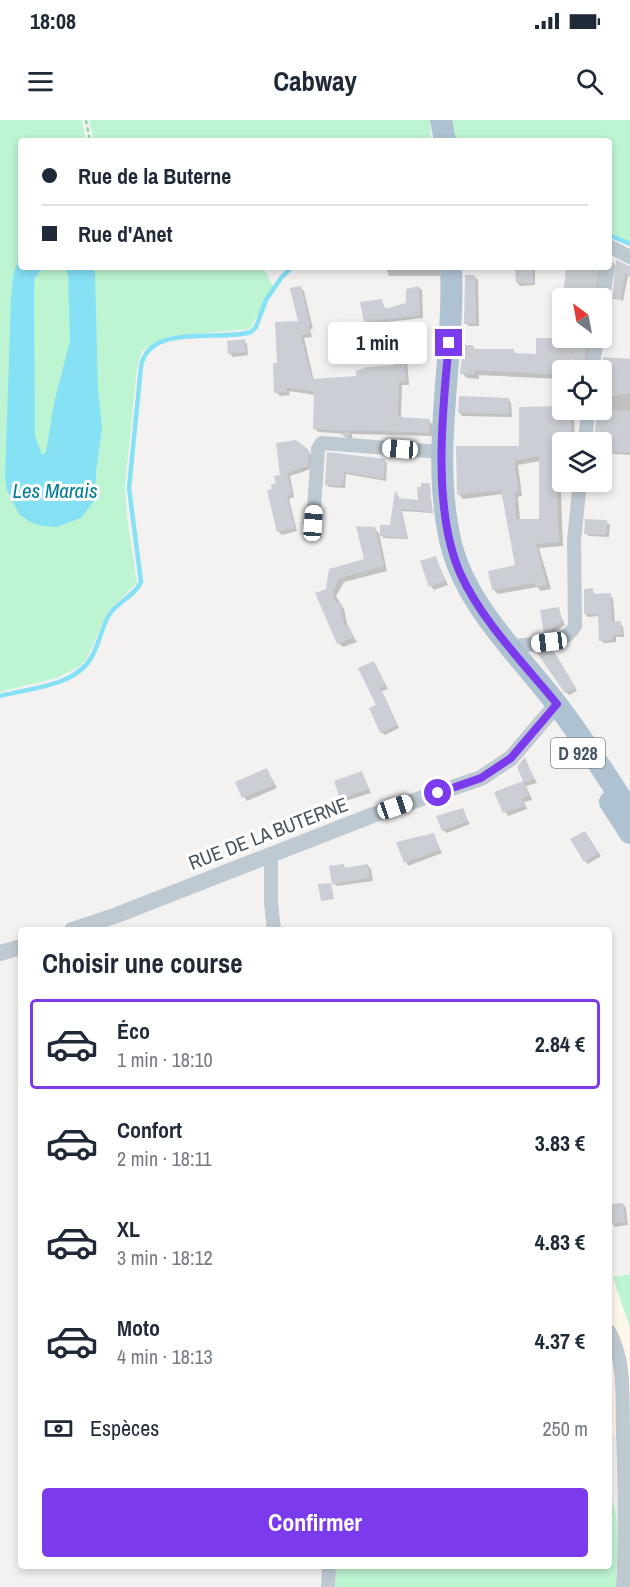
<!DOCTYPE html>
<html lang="fr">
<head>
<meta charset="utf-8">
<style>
  :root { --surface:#fff; --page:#f2f2f3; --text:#1f2937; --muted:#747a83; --line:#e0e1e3; --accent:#7c3aed }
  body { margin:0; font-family:"Archivo Narrow",sans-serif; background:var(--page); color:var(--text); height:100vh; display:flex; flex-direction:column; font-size:22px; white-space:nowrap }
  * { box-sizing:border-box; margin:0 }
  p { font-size:20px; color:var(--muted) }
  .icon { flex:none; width:33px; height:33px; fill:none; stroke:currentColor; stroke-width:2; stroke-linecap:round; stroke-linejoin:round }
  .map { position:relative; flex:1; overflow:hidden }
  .side { position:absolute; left:18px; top:807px; width:594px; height:642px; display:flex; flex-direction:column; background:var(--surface); border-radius:6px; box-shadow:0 3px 9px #0003 }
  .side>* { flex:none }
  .hud { position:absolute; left:18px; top:18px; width:594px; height:132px; border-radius:6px; box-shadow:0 3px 9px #0003; display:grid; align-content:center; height:132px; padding:0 24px; background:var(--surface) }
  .needle { width:39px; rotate:328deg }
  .tools { position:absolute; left:552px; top:168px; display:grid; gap:12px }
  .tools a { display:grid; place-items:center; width:60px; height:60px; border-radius:6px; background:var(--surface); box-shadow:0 3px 9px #0003; font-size:30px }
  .end { position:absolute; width:27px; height:27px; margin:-14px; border:8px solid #7c3aed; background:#fff; box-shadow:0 0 0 3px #fff }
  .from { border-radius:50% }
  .bubble { position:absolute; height:42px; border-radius:6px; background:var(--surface); box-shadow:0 3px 9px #0003; font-size:20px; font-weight:700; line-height:42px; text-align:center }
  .car { position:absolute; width:18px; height:36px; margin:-18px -9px; border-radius:8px; box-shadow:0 0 4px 2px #0007; background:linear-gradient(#fff 24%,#345 0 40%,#fff 0 76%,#345 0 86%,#fff 0) }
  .hud b { display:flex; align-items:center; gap:21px; height:57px; font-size:22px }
  .hud b+b { border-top:2px solid var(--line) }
  .hud i { width:15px; height:15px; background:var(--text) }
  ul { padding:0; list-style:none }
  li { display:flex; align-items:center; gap:18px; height:90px; margin:0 12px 9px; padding:0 12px; border:3px solid transparent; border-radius:6px }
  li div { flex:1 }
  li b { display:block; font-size:22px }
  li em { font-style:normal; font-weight:700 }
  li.active { border-color:var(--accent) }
  li>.icon { width:54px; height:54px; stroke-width:1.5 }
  h2 { padding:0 24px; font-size:27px; line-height:72px }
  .pay { display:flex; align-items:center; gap:15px; height:66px; padding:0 24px; font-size:22px }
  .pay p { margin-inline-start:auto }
  .cta { display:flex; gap:12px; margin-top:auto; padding:12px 24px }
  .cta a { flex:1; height:69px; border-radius:6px; background:var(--accent); color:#fff; font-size:24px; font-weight:700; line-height:69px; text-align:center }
  .status { display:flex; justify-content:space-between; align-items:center; height:42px; padding:0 30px; background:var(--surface); direction:ltr }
  .status svg { height:16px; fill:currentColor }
  header { display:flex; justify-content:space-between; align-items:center; height:78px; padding:0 24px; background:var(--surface); font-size:27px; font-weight:700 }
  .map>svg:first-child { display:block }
  .commercial { fill:#fef8eb }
  .green { fill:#bdf4d1 }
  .water { fill:#86e1f5 }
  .shadow { fill:#0003; fill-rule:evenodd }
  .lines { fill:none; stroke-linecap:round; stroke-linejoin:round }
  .stream { stroke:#86e1f5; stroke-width:4.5 }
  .building { fill:#cbced4; fill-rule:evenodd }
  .path { stroke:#71d6a1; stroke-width:2; stroke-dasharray:4.5 3; stroke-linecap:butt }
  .minor { stroke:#bec9d2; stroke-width:14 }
  .tertiary { stroke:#bec9d2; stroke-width:16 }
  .primary { stroke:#afc2d2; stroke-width:22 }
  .route { stroke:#7c3aed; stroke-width:8 }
  .labels { text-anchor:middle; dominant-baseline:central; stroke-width:6; stroke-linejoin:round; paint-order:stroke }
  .shield { fill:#fff; stroke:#7e8890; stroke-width:1.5 }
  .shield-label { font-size:18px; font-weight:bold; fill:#475561 }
  .street-label { font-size:20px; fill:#475561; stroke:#fff }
  .water-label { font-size:21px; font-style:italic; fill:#037e99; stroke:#fff }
</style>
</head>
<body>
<div class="status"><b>18:08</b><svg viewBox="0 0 49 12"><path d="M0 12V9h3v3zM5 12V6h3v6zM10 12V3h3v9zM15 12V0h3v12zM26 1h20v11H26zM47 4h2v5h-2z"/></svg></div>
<header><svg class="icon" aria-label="menu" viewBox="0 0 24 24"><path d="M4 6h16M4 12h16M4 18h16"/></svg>Cabway<svg class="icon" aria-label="search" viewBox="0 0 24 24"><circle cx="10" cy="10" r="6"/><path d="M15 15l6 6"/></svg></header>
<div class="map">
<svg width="630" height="1467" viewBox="0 0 630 1467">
  <rect width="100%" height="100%" fill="#f4f1f1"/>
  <path class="commercial" d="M612,1145L614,1157L630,1154V1316H609V1146Z"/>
  <path class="green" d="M0,0H82L86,21H21V147H263L273,166L250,209L169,216L142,231L137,247L125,366L127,398L137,463L108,491L87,538L79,547L56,558L0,572Z
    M89,0H430L431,21H94Z
    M452,0H630V122L609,113V21H452Z
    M630,1154V1208L613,1157Z
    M609,1372C622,1399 616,1438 616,1467H335L336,1446H609Z"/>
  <path class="water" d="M21,132V147H43L35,158L34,167L35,316L42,335L46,332L54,283L70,221L68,155L64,147H94L95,153L98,270L102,308L96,351L95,380L81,398L56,407L42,406L30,402L19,394L7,370L5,358L11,179L13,156Z"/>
  <path class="shadow" d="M616,142L630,147L623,181L614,178Z
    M386,147H441L440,156H389Z
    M517,147H535V165L520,166L517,163Z
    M580,147H606L599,178H575Z
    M475,157L478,160L479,206H469L465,203Z
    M300,167L304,171L313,209H310L312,217L304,218L314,261L358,257L396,246L402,222L406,226L409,265H402L401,299L429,301L433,305L432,316L352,314V319L343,316L347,314L318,312L314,308L316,275L289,271L290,275L280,276L276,272L279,245L299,202Z
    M419,168L422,170L423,198L369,204L366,201L381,180L386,190L408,184Z
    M581,218H595L589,246L579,240Z
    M244,220L247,224L248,235L233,237L229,233Z
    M473,227L477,231H513L516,234L569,238L575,243L574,250H562V259L479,255V259L467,258L462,253Z
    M604,238L630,239V335L602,333V322H595L598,290H602Z
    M508,279L511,283L512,297L462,296L459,292Z
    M562,288L574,292L575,319L559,320L563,426L539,428L551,469L541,471L537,467L498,474L493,469L517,447L503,374L463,379L459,374L521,327L520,289ZM540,341V400H520L518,377L522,376L518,345Z
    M308,331L311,335V349L290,356L294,377L289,379L297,411L282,415L278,411L274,370L282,356Z
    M328,334L384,340L387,343L386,361L346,354L345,368L329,367L326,364Z
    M429,365L433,393L402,391L408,419L384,418L379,413L387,451L344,462L336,476L344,489L348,508L357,522L343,527L338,523L327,470L330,450L366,440L374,408L381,415L392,407L397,373L400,380L420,381Z
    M606,402L610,405L609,417L589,416L585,413Z
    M435,438L448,465L434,470L431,466Z
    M592,470L595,476L610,475L613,478L615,503L623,506L624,517H616V522L604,523L601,520L599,496L588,497L585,494Z
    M558,489L565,505L549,516L542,491Z
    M556,535L577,571L569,575L566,572Z
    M374,542L388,569L382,571L399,608L385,615L381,612Z
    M525,640L537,663L526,666L532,680L524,682L527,689L508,696L496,673L525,662Z
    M267,650L277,668L247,681L237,663Z
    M362,653L371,673L345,681L341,678Z
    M462,690L470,704L447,713L443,710Z
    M585,713L601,736L588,744L585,741Z
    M434,715L442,733L408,746L398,723Z
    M343,745L347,749L368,746L371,749L373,761L337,766L333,763Z
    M623,1084L626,1088L628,1105L615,1107L612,1103Z"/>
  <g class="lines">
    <path class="stream" d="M609,115L630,124
      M0,576C29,568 74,567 91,538C99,525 101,509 109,495C117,482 135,476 141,462L129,368L141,246C150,202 220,222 251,212L256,207L266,180L281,158L292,147"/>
  </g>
  <path class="building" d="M616,140L630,146V157L625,154L621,180L612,179Z
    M515,147H533V163H516Z
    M566,147H599L594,178H563Z
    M465,155H475L476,203L464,204Z
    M301,166L310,205L308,206L310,213L301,215L312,259L356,256V251L367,247L394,245L389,220L403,221L406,262H399L398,297L430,299L429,313L359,310L349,311V316L341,315L348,311L313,309L314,272L286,268L287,272L274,273L273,243H277L275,202L298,201L290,168Z
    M419,166L420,195L364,202L360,182L382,179L384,189L406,183V169Z
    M536,218H588L584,242L570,239L569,250H562V255L474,250V254H460L463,225H473V229H514V233L536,234Z
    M245,219L246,232L228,234L227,221Z
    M603,237L630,239V273L602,279Z
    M459,276L509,278V294L458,293Z
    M562,286V290H571V316H555L559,422L536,424L547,465L536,467L535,463L492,470L488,451L515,445L501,370L457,375L456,326H519V287ZM539,336V399H516L515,373L519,372L514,341Z
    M597,290L630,291V333L604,331L602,322H594Z
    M296,320L309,330L308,346L287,353L292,374L287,376L295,408L277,412L267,370L272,369L271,364L276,363L274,356L280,355L276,323Z
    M327,332L385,339L384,359L344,352L343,366L325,365Z
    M421,363H430L432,392L401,389L407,418L380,416V405H390L395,370L399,378L418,380L417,367H421Z
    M585,399L607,400L606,415L584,414Z
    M356,406L375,407L384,446L340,458L333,471L336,482L341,483V493L346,507L349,506L354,517L337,524L315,473L326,469L329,449L364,439Z
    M436,436L445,461L429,467L420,441Z
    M593,468V474L611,473L612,502L621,501V514L613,515V520L599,521L598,494H584V469Z
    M559,487L562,501L544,514L540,490Z
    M553,530L576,568L565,573L537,533Z
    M374,541L386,565L380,568L397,605L380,613L369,588L376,585L358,548Z
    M525,637L534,659L524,663L529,676L522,679L525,686L503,693L494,672L523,661L517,647Z
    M267,648L274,665L242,678L235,662Z
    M362,651L369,669L340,679L334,661Z
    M463,688L468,701L442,711L436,696Z
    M585,711L599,733L584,742L570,719Z
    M434,713L440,730L404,743L396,722Z
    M344,744V748L368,744L370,758L332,764L329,746Z
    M331,763L334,779L321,781L318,764Z
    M623,1083L625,1102L610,1104L609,1084Z"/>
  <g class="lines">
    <path class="path" d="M86,0L90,21"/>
    <path class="minor" d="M609,126L630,137
      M602,184L608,147
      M592,250L597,218
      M585,322L588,290
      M313,403L318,329L322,323L442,332
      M511,527C531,522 563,528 575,506L574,420L580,362
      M271,734V783L274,810
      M609,1211C626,1242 622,1276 623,1310C625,1363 626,1415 623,1467
      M328,1467L329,1446"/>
    <path class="tertiary" d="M72,810L117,795L373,695L481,658L511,638L557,584
      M0,833L21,827"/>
    <path class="primary" d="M441,0L445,21
      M451,147C455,237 431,326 449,415C462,483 518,533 558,586C584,620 607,657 630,692
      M610,682L630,713"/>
  </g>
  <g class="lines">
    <path class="route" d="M438,673L481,658L511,638L557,584C525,545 482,501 461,455C432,392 442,292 449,223"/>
  </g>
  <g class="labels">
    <rect class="shield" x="551" y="618" width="54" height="30" rx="4.5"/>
    <g class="shield-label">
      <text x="578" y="633">D 928</text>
    </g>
    <g class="street-label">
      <text transform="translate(268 713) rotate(-21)">RUE DE LA BUTERNE</text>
    </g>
    <g class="water-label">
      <text x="55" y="370">Les Marais</text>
    </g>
  </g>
</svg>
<div class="tools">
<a><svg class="needle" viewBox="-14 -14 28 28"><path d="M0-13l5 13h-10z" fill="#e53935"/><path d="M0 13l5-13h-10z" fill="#747a83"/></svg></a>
<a><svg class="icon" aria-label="locate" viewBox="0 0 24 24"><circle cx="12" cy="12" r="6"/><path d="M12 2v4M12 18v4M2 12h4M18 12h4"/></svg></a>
<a><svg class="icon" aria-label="layers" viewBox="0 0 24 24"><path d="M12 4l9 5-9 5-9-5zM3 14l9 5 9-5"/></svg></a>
</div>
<i class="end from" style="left:438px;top:673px"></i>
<i class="end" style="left:449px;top:223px"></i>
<div class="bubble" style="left:328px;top:202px;width:99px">1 min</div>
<i class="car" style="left:400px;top:329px;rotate:274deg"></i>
<i class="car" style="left:313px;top:403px;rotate:4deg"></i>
<i class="car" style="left:549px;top:522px;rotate:263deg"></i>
<i class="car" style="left:395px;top:687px;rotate:71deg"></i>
<div class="hud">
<b><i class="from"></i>Rue de la Buterne</b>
<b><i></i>Rue d'Anet</b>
</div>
<section class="side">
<h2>Choisir une course</h2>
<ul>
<li class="active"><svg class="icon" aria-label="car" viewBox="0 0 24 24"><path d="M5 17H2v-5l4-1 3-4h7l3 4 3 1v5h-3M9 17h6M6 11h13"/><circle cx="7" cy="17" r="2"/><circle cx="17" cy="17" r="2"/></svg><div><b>Éco</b><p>1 min · 18:10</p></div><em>2.84 €</em></li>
<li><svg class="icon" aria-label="car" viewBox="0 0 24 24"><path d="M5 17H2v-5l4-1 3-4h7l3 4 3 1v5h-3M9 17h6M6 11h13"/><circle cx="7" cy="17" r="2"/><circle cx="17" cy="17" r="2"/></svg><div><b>Confort</b><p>2 min · 18:11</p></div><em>3.83 €</em></li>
<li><svg class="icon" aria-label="car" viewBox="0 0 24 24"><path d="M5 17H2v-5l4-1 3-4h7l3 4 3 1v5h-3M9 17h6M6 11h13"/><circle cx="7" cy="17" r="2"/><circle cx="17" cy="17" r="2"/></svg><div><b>XL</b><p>3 min · 18:12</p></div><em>4.83 €</em></li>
<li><svg class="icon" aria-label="car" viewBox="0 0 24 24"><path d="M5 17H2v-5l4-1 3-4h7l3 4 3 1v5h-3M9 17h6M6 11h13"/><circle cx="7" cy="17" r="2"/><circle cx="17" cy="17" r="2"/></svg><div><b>Moto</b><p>4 min · 18:13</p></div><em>4.37 €</em></li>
</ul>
<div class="pay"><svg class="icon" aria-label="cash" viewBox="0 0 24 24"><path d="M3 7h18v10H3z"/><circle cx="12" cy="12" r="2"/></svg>Espèces<p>250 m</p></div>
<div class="cta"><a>Confirmer</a></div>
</section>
</div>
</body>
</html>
